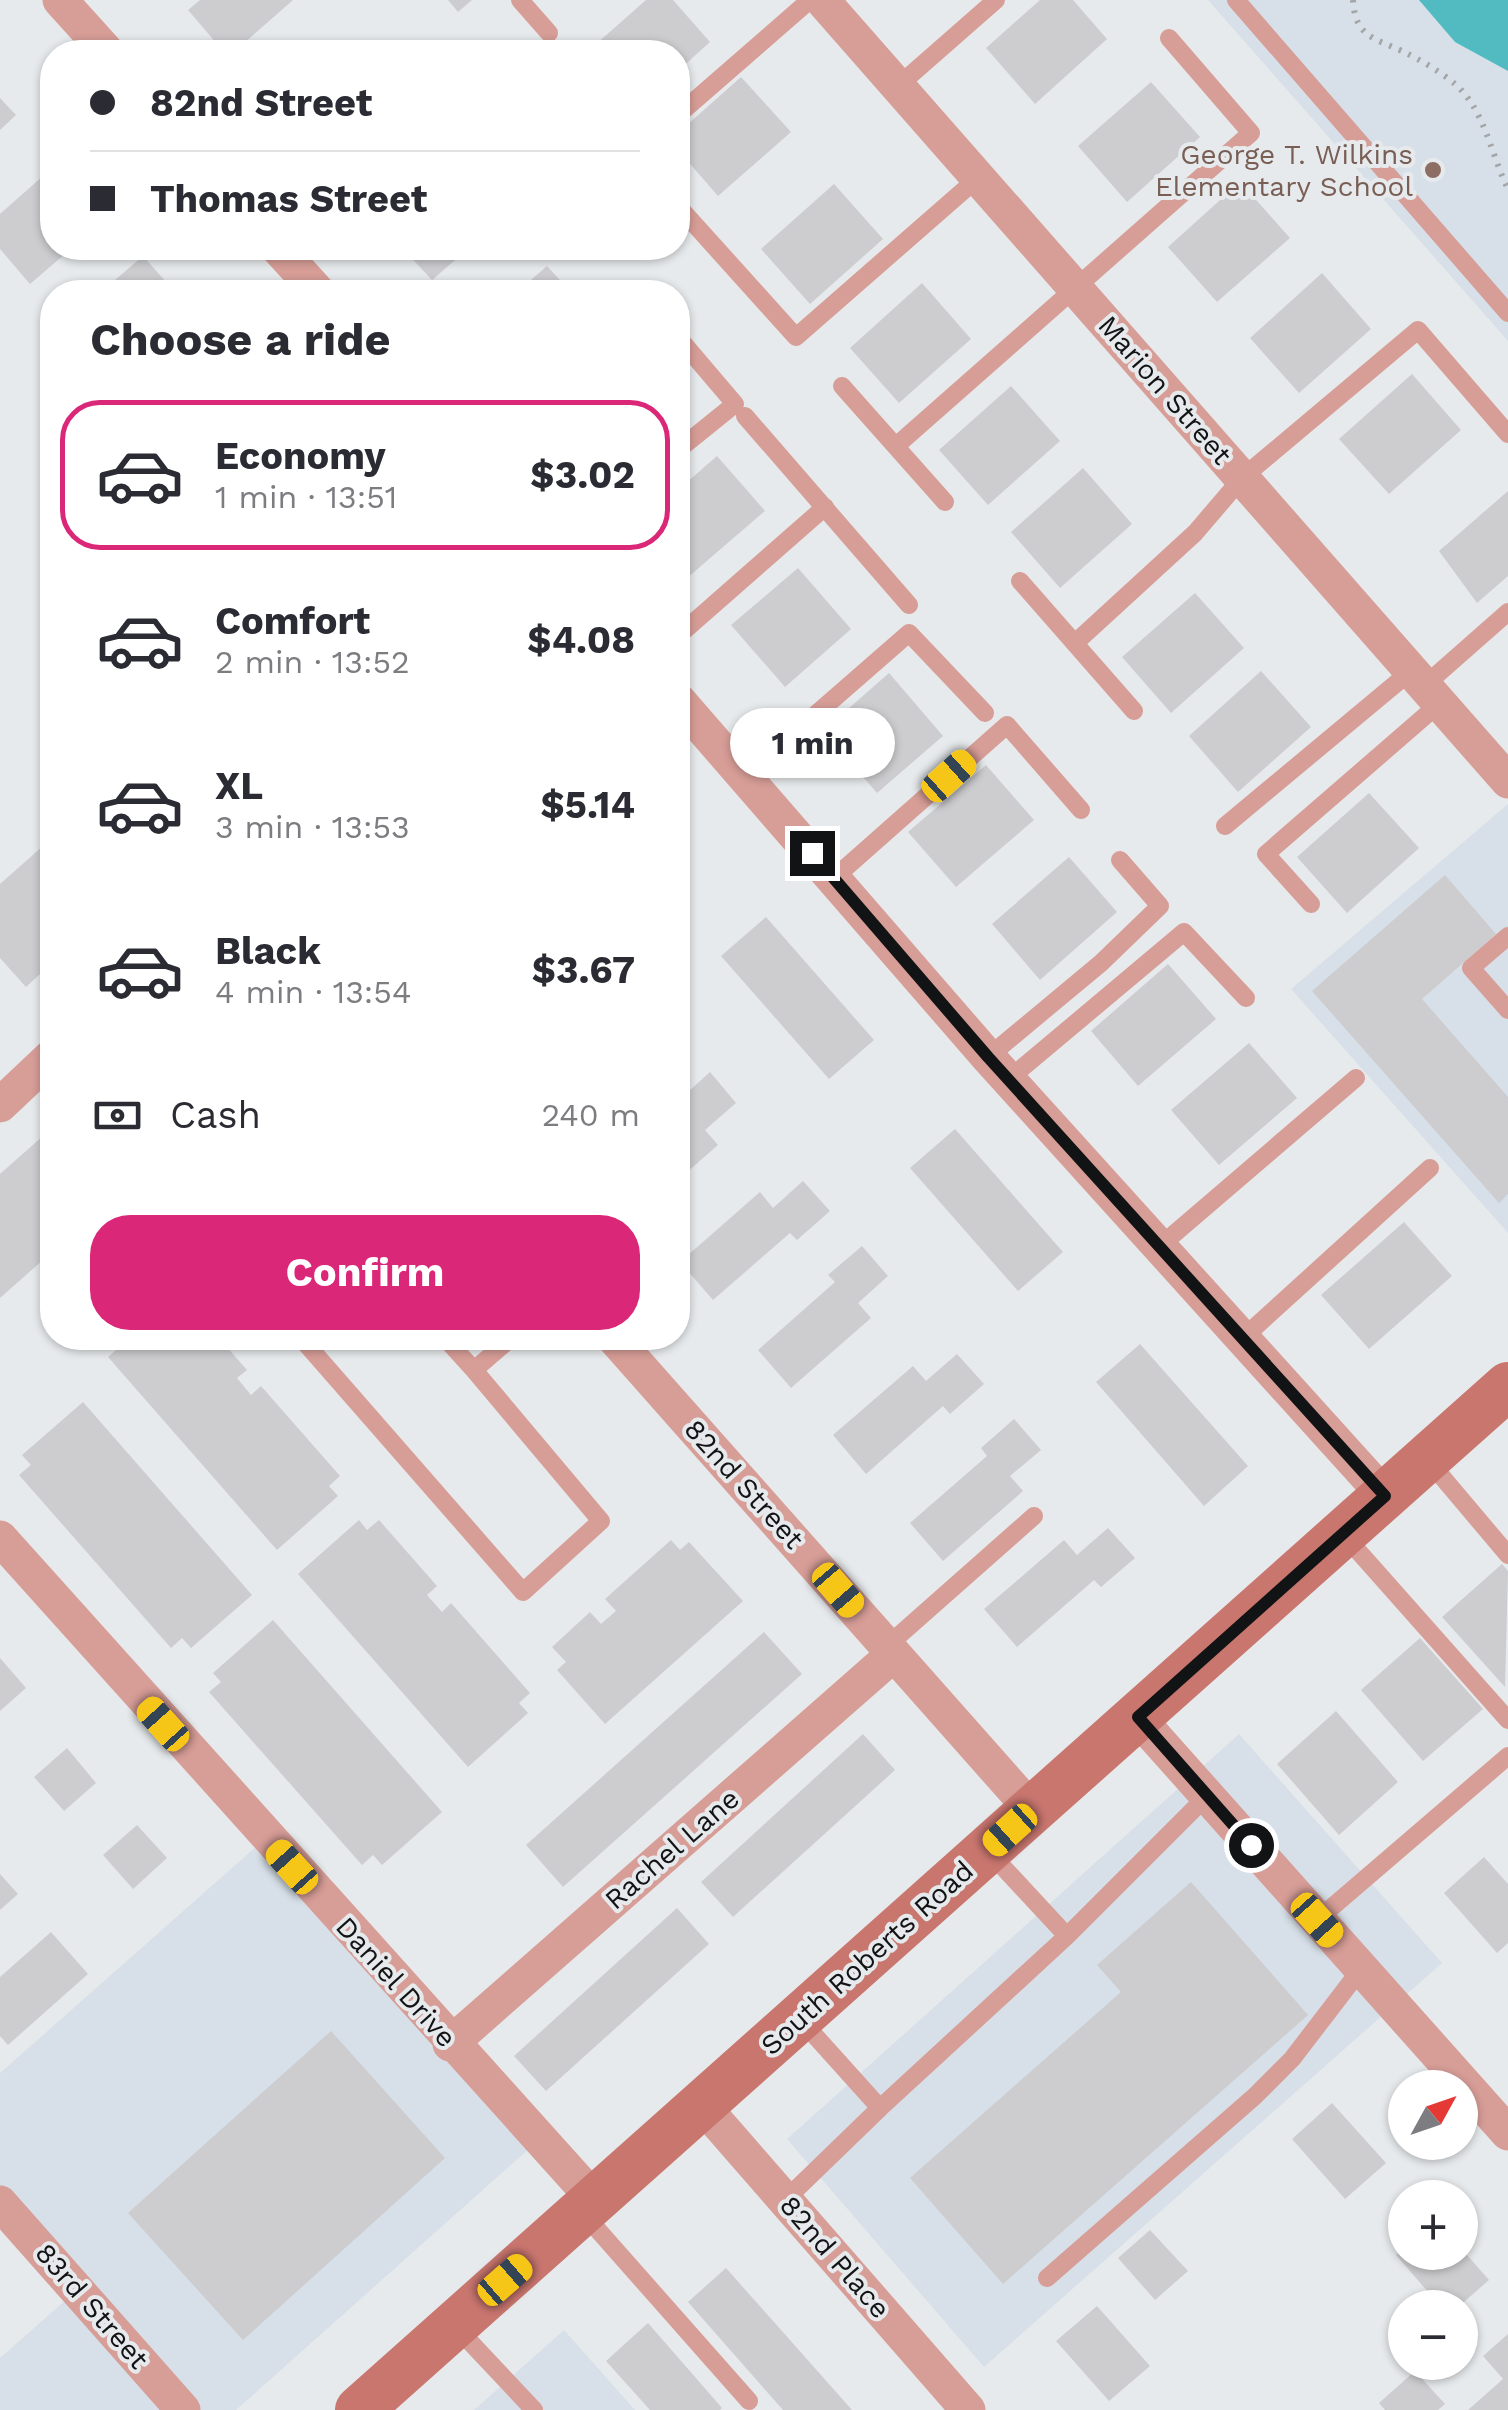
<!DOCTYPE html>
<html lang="en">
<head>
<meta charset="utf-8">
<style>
  :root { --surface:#fff; --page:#f7f7f7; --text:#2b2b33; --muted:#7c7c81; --line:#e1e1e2; --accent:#db2777 }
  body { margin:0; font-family:"Work Sans",sans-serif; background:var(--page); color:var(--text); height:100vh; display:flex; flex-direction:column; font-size:38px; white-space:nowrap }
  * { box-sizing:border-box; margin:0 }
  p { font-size:32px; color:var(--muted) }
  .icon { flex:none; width:55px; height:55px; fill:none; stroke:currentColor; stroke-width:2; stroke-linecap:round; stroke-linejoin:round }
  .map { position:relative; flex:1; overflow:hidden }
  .side { position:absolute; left:40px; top:280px; width:650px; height:1070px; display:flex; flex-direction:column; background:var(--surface); border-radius:40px; box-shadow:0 2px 8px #0004 }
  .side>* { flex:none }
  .guide { position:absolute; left:40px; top:40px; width:650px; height:220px; border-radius:40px; box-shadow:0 2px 8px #0004; display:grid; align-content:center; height:220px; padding:0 50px; background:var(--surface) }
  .needle { width:65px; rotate:50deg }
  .tools { position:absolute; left:1388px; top:2070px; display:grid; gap:20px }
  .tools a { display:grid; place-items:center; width:90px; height:90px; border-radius:50%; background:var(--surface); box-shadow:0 2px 8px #0004; font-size:50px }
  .end { position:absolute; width:45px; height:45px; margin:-22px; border:12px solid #121314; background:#fff; box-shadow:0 0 0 5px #fff }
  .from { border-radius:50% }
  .bubble { position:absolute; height:70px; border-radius:35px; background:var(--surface); box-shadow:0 2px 8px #0004; font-size:32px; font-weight:700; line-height:70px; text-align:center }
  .car { position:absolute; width:30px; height:60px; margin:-30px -15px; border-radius:12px; box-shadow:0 0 8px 2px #0007; background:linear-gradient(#f5c518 24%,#345 0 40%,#f5c518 0 76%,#345 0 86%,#f5c518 0) }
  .guide b { display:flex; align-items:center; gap:35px; height:95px; font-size:38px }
  .guide b+b { border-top:2px solid var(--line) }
  .guide i { width:25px; height:25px; background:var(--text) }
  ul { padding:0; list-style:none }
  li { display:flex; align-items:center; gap:30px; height:150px; margin:0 20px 15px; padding:0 30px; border:5px solid transparent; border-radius:40px }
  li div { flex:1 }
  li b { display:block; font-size:38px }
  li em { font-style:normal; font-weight:700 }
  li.current { border-color:var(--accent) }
  li>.icon { width:90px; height:90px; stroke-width:1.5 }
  h2 { padding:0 50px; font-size:45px; line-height:120px }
  .pay { display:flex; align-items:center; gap:25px; height:110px; padding:0 50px; font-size:38px }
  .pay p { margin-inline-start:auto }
  .primary-button { display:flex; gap:20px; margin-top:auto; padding:20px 50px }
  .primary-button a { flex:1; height:115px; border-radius:40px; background:var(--accent); color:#fff; font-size:40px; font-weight:700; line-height:115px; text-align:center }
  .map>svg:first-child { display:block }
  .built { fill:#d7e0e8 }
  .water { fill:#52bbc2 }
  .building { fill:#cdcccf }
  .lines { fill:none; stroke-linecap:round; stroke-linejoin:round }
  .path { stroke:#a3a5a7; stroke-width:6; stroke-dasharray:2.5 8; stroke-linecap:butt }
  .lane { stroke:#d79d97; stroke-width:18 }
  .street { stroke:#d79d97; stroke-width:35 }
  .secondary { stroke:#c9766f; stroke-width:48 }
  .route { stroke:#121314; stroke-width:12 }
  .education-dot { fill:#8d6e63; stroke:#e7eaec; stroke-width:4 }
  .labels { text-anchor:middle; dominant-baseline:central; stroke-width:8; stroke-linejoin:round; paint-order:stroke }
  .education-label { font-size:28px; fill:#785e54; stroke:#e7eaec; text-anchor:end }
  .street-label { font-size:28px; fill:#121314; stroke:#e7eaec }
</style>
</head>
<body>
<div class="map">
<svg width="1508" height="2410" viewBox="0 0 1508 2410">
  <rect width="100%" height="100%" fill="#e7eaec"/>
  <path class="built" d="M1208,0H1508V341Z
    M1508,804V1233L1291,989Z
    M1239,1734L1442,1963L984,2367L787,2139Z
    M266,1838L540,2139L236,2410H0V2358L77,2290L0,2203V2073Z
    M564,2330L635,2410H474Z"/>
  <path class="water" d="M1419,0H1508V71L1455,42Z"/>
  <path class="building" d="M200,0H293L234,52H224L188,10Z
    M448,0H472L458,12Z
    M646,0H673L710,42L678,71V52H587Z
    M1040,0H1073L1107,39L1035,104L986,48Z
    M741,77L791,132L718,196L678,150V133Z
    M1151,82L1200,137L1127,202L1078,146Z
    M0,98L16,115L0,130Z
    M52,168V248H72L30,284L0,249V214Z
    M1240,182L1290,238L1217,302L1168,247Z
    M834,184L883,239L810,304L761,249Z
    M402,248H469L432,280Z
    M143,256L175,292H101Z
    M547,266L571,292H517Z
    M1322,273L1371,329L1299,393L1250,338Z
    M922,283L971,339L899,403L850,348Z
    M1412,374L1461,430L1389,494L1339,439Z
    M1011,386L1060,441L988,505L939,450Z
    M717,456L765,511L687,578L678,566V490Z
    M1083,468L1132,524L1060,588L1011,532Z
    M1508,491V576L1477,603L1439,551Z
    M798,568L851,629L785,687L731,625Z
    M1195,593L1244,648L1171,713L1122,657Z
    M1261,671L1311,727L1238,792L1189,736Z
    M889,673L943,736L877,793L823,731Z
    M986,765L1034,820L956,887L908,832Z
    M1369,793L1419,848L1347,913L1297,857Z
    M52,838V963L26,987L0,958V884Z
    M1069,857L1117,912L1040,980L992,924Z
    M1445,875L1496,934L1422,999L1508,1097V1194L1499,1203L1312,991Z
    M766,917L874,1040L829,1079L721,956Z
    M1168,964L1216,1019L1138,1086L1091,1031Z
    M1249,1043L1297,1098L1219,1165L1171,1110Z
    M710,1072L736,1103L705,1130L718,1145L678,1180V1114L683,1110L678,1101Z
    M52,1128V1252L0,1298V1174Z
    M955,1129L1063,1252L1018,1291L910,1168Z
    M803,1181L830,1211L797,1240L790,1233L713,1300L680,1262L760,1192L773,1208Z
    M1404,1222L1452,1276L1369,1349L1321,1295Z
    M862,1246L888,1276L858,1303L871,1318L791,1388L758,1350L835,1282L828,1275Z
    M130,1338H219L247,1370L237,1378L251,1395L261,1386L340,1476L329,1486L338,1496L277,1550L108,1357Z
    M1140,1344L1248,1466L1204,1506L1096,1382Z
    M957,1354L984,1384L950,1414L943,1406L866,1474L833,1435L913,1366L926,1381Z
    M83,1402L252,1595L191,1648L182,1638L171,1648L19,1475L31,1465L22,1455Z
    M1014,1419L1041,1450L1010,1476L1023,1491L943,1561L910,1523L987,1456L981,1448Z
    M359,1520L367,1530L379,1520L437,1586L427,1595L442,1612L451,1603L530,1693L519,1703L528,1713L468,1767L298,1574Z
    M1108,1528L1135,1558L1101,1587L1094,1580L1017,1647L984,1609L1064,1540L1077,1555Z
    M671,1540L680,1550L689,1542L743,1601L605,1724L557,1670L566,1662L552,1647L590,1612L601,1624L616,1611L605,1599Z
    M1502,1564L1508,1571L1505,1687L1442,1617Z
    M273,1620L442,1812L382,1865L373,1855L362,1865L209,1692L221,1682L213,1673Z
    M764,1632L802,1674L563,1887L526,1845Z
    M1420,1638L1483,1709L1423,1761L1361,1690Z
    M0,1658L26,1688L0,1711Z
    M1336,1711L1398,1782L1339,1835L1277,1764Z
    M863,1734L895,1770L733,1917L701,1882Z
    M67,1748L96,1783L64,1811L34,1777Z
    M137,1825L167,1858L133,1889L103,1855Z
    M1484,1857L1508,1884V1943L1497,1953L1444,1893Z
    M0,1874L18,1894L0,1910Z
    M1191,1882L1308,2015L1003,2284L910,2178L1121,1992L1097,1965Z
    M677,1908L709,1944L546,2091L514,2056Z
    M51,1932L88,1974L8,2045L0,2036V1977Z
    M331,2031L445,2158L243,2340L128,2213Z
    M1332,2103L1386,2163L1345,2199L1292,2139Z
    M1150,2230L1188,2271L1155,2300L1118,2258Z
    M1405,2247V2252H1460V2247L1489,2280L1457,2308H1442L1396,2255Z
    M726,2268L852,2410H783L688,2302Z
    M1097,2306L1150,2366L1109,2401L1056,2341Z
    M648,2323L722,2408L720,2410H650L606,2361Z
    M1508,2334V2410H1468L1503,2379L1483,2356Z
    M1415,2371L1445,2404L1438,2410H1385L1379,2403Z"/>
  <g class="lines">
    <path class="path" d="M1353,0C1355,36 1373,38 1402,51C1419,59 1441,72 1455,84C1485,110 1491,155 1508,189"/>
    <path class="lane" d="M520,0L549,33
      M1236,0L1508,313
      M898,86L996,0
      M678,115L810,0
      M678,206L796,337L979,177
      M678,337L735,404L678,450
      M842,386L945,502
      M745,416L909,605
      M896,446L1251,133L1169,38
      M1020,581L1134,711
      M678,636L825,507
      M1075,643L1195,533L1242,478L1418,330L1508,434
      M1424,686L1508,612
      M744,777L909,633L985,713
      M1225,826L1411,671
      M834,878L1007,725L1081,810
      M1311,904L1266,854L1440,703
      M1508,936L1471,968L1508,1010
      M988,1057L1101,963L1160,906L1120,860
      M1009,1079L1184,932L1246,998
      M1160,1246L1356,1078
      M301,1338L523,1592L601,1521L474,1370L511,1338
      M445,1338L474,1370
      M1243,1338L1430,1168
      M1427,1459L1508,1555
      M1343,1534L1508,1720
      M887,1646L1034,1516
      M1317,1920L1508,1756
      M1067,1936L1207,1796
      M880,2108L1067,1936L989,1852
      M785,2200L880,2108L799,2018
      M582,2212L749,2401
      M1047,2278L1255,2096L1292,2059L1361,1969
      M456,2327L534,2410"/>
    <path class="street" d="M60,0L107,52
      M822,0L1508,781
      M278,248L318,292
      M678,700L988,1057L1385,1496
      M0,1105L52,1056
      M614,1338L1032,1810
      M0,1538L595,2200
      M1137,1717L1508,2133
      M450,2044L894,1654
      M702,2105L968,2410
      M0,2203L183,2410"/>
    <path class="secondary" d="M359,2410L1508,1386"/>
  </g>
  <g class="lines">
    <path class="route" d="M812,853L988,1057L1385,1496L1138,1717L1251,1845"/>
  </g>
  <circle class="education-dot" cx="1433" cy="170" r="10"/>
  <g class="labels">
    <g class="education-label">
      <text x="1413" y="154">George T. Wilkins<tspan x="1413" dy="32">Elementary School</tspan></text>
    </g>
    <g class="street-label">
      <text transform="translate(1165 390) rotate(49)">Marion Street</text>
      <text transform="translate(744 1484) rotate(48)">82nd Street</text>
      <text transform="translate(672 1849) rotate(-41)">Rachel Lane</text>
      <text transform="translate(867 1958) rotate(-42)">South Roberts Road</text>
      <text transform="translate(396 1982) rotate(48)">Daniel Drive</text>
      <text transform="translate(835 2257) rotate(49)">82nd Place</text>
      <text transform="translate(92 2306) rotate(49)">83rd Street</text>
    </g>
  </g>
</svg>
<div class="tools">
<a><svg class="needle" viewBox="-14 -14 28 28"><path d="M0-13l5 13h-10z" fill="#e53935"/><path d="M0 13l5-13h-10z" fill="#7c7c81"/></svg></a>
<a>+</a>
<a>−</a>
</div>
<i class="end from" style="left:1251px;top:1845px"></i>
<i class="end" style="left:812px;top:853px"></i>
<div class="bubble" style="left:730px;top:708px;width:165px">1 min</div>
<i class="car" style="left:949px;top:776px;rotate:48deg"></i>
<i class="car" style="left:838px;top:1590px;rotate:139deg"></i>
<i class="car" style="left:163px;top:1724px;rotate:318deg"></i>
<i class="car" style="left:1010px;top:1830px;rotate:228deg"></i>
<i class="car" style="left:292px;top:1867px;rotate:318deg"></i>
<i class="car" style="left:1317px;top:1920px;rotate:138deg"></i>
<i class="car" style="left:505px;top:2280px;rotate:49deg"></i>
<div class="guide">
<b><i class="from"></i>82nd Street</b>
<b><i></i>Thomas Street</b>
</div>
<section class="side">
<h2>Choose a ride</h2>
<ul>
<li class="current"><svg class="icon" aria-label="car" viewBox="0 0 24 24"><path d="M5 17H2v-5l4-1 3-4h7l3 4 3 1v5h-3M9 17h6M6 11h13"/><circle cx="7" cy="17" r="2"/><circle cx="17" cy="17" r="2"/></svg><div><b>Economy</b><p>1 min · 13:51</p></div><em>$3.02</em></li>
<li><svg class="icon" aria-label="car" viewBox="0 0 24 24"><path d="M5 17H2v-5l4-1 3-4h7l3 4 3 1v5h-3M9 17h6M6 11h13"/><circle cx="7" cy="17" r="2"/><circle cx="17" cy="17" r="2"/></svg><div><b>Comfort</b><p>2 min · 13:52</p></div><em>$4.08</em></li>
<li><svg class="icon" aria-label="car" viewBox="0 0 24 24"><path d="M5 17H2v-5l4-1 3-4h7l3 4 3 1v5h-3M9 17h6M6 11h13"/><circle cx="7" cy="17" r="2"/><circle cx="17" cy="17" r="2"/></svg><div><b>XL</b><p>3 min · 13:53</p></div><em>$5.14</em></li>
<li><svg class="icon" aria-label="car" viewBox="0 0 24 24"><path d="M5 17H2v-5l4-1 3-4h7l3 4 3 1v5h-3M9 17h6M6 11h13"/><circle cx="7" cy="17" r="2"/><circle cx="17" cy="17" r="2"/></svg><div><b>Black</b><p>4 min · 13:54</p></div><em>$3.67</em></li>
</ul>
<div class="pay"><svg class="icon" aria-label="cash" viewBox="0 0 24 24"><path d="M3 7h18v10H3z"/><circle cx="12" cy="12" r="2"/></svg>Cash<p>240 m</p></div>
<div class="primary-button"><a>Confirm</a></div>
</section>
</div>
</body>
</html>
